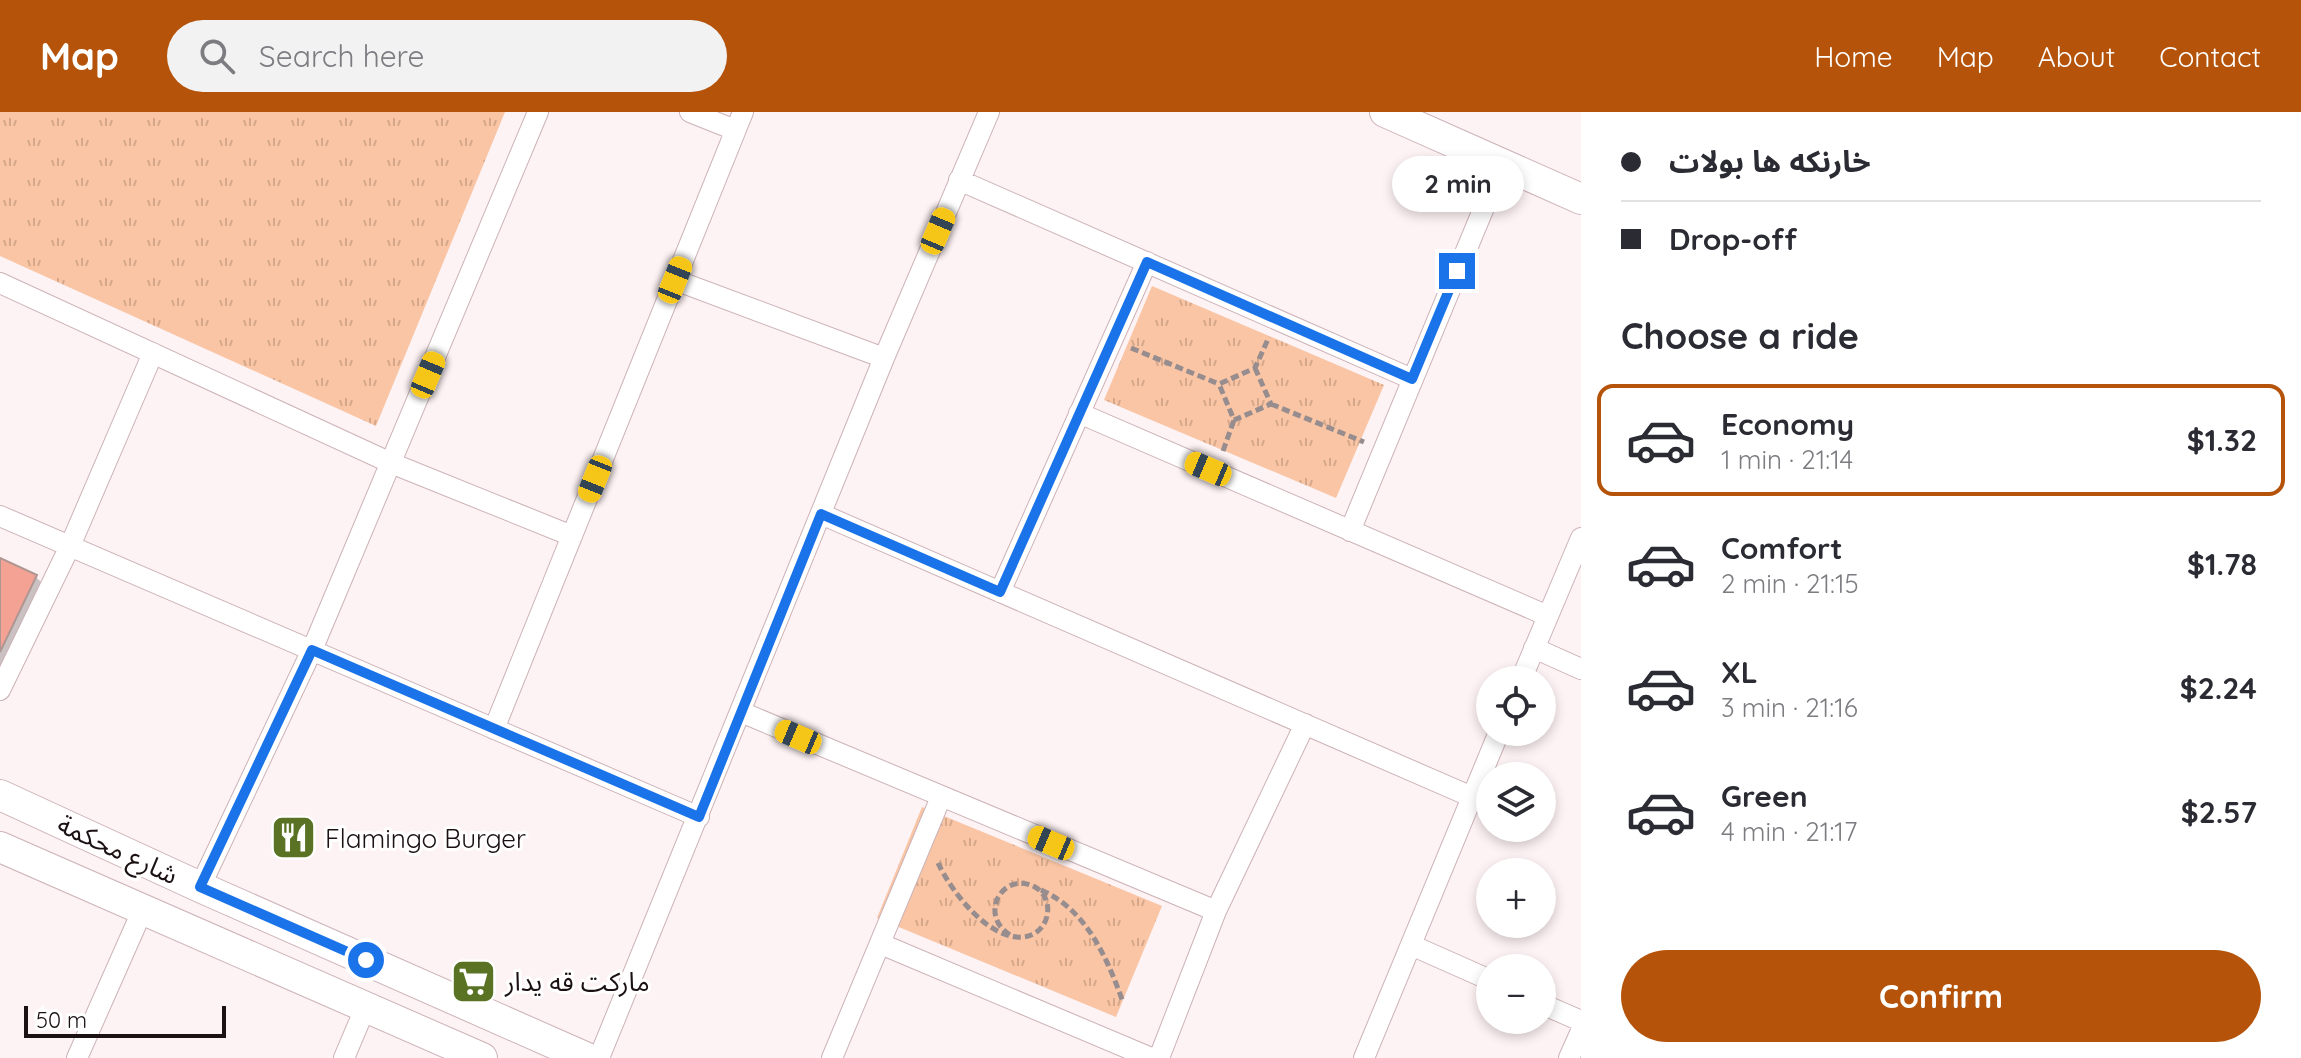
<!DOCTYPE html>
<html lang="en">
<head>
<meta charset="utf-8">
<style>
  :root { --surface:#fff; --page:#f2f2f3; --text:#2b2b33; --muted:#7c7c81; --line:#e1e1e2; --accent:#b45309 }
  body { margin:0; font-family:Quicksand,"Noto Sans Arabic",sans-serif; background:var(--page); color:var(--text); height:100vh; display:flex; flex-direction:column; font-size:30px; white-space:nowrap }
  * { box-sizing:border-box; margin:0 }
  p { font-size:26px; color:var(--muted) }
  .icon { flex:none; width:44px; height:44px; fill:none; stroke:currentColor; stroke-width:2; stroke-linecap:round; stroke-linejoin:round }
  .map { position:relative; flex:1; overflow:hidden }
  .drawer { display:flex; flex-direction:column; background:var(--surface); width:720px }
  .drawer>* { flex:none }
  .top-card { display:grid; align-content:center; height:176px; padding:0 40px; background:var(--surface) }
  .controls { position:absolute; left:1476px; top:554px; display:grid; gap:16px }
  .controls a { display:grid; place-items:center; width:80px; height:80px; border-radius:50%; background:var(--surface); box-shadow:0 4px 12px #0003; font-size:40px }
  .scale { position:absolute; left:24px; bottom:20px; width:202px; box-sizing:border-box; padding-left:8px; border:4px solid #1b1113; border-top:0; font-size:22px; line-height:28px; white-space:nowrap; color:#1b1113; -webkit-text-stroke:6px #fff; paint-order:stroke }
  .end { position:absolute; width:36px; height:36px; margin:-18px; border:10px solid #1a73e8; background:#fff; box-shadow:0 0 0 4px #fff }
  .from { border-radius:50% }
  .bubble { position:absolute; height:56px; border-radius:28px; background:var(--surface); box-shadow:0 4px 12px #0003; font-size:26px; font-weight:700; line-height:56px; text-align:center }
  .car { position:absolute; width:24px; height:48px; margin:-24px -12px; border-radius:10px; box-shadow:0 0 6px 2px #0007; background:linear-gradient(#f5c518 24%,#345 0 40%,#f5c518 0 76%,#345 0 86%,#f5c518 0) }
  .top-card b { display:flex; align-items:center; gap:28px; height:76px; font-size:30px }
  .top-card b+b { border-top:2px solid var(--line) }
  .top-card i { width:20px; height:20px; background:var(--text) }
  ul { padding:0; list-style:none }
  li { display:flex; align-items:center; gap:24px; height:112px; margin:0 16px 12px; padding:0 24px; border:4px solid transparent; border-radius:16px }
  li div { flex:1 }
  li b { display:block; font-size:30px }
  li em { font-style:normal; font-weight:700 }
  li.on { border-color:var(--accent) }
  li>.icon { width:72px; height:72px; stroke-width:1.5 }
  h2 { padding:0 40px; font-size:36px; line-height:96px }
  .cta { display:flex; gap:16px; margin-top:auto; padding:16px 40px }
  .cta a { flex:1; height:92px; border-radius:48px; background:var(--accent); color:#fff; font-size:32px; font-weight:700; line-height:92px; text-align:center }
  header { display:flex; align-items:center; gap:48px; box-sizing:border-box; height:112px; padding:0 40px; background:var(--accent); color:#fff }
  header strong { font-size:38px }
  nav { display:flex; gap:44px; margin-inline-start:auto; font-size:28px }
  .search { width:560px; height:72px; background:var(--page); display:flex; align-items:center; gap:20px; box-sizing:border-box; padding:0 28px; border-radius:44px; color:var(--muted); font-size:30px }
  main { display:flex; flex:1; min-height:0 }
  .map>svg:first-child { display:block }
  .grass { fill:url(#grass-tufts) }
  .shadow { fill:#0003 }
  .building { fill:#f4a294; stroke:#af9692; stroke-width:2 }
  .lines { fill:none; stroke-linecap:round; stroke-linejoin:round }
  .street-casing { stroke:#cdb2b7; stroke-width:22 }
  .secondary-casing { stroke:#cdb2b7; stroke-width:32 }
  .path { stroke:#978c8e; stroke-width:5; stroke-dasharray:8 4; stroke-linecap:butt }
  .street { stroke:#fff; stroke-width:20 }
  .secondary { stroke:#fff; stroke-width:30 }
  .route { stroke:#1a73e8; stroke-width:10 }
  .labels { text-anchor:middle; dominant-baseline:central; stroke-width:6; stroke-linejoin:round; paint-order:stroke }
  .poi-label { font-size:26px; fill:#1b1113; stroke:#fff; text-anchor:start }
  .street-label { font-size:26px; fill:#1b1113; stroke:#fff }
</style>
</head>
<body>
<header>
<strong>Map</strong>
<div class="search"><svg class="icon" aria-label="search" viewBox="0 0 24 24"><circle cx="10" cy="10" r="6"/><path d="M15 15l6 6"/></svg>Search here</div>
<nav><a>Home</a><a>Map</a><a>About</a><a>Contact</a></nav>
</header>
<main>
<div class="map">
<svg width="1581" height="946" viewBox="0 0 1581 946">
  <defs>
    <pattern id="grass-tufts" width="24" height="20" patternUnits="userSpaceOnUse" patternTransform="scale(2)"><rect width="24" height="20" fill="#f9c5a4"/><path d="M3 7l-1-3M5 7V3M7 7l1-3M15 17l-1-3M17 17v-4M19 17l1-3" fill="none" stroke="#d5a88c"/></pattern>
  </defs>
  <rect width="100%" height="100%" fill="#fdf2f4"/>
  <path class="grass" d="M0,0H505L376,314L0,144Z
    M1152,174L1384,273L1336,386L1104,288Z
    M922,695L1162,794L1116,905L877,806Z"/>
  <path class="shadow" d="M0,448L35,464L49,478L0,583Z"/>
  <path class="building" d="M0,446L37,463L0,540Z"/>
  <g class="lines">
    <defs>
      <path id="street" d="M690,0L735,18
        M959,68L1412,267
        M675,168L884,246
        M0,171L391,351L572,424
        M1079,301L1548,504
        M821,402L1472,685
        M0,404L699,705
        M1350,419L1502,52
        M1000,480L1147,150
        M1534,536L1581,557
        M1521,568L1581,426
        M0,578L70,434L153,241
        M741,600L1216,799
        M494,617L743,0
        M200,775L312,538L538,0
        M881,832L1151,946
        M1411,833L1490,868
        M1542,892L1581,909
        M77,946L143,797
        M344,946L366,894
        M599,946L884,246L989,0
        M832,946L941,685
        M1159,946L1216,799L1305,612
        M1364,946L1499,620
        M1569,946L1581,919"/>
      <path id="secondary" d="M1385,0L1581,87
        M0,683L200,775L587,946
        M0,735L482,946"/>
    </defs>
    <use href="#street" class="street-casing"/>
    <use href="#secondary" class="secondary-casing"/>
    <path class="path" d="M1131,236L1219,272
      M1255,256L1271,292L1234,308L1219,272L1255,256L1269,225
      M1271,292L1364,330
      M1223,339L1234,308
      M938,751C951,779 988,828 1023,825C1049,823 1057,788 1035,775C1004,758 977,802 1010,823
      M1041,778C1087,798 1107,846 1123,890"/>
    <use href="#street" class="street"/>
    <use href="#secondary" class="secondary"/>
  </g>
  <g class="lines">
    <path class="route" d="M366,848L200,775L312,538L699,705L821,402L1000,480L1147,150L1412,267L1457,159"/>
  </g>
  <defs>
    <symbol id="restaurant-square" viewBox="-11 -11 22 22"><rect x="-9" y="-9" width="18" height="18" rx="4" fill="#5a7223" stroke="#fff"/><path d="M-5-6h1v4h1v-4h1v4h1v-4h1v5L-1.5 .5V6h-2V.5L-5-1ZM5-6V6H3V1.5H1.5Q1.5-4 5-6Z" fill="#fff"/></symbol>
    <symbol id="supermarket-square" viewBox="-11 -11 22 22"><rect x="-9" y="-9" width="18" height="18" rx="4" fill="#5a7223" stroke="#fff"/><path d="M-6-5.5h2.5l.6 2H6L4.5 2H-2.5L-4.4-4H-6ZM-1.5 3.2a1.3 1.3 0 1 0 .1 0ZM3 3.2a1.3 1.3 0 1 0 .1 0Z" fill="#fff"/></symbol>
  </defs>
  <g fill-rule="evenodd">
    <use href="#restaurant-square" x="268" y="700" width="51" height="51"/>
    <use href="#supermarket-square" x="448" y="844" width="51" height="51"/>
  </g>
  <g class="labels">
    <g class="poi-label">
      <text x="325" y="726">Flamingo Burger</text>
      <text x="505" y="869">ماركت قه يدار</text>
    </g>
    <g class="street-label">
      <text transform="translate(118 737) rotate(25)">شارع محكمة</text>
    </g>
  </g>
</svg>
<div class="controls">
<a><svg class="icon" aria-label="locate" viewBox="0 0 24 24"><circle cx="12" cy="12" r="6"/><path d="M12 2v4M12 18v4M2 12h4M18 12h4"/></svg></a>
<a><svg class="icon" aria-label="layers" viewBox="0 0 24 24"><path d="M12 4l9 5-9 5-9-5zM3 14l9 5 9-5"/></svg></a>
<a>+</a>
<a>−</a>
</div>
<div class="scale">50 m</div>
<i class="end from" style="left:366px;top:848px"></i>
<i class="end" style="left:1457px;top:159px"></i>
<div class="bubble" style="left:1392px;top:44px;width:132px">2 min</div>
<i class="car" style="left:938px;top:119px;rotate:23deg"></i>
<i class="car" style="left:675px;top:168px;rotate:22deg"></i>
<i class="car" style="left:428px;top:263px;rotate:23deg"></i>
<i class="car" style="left:1208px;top:357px;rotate:293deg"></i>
<i class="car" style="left:595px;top:367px;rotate:202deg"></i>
<i class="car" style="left:798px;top:625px;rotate:293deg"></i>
<i class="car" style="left:1051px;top:731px;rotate:293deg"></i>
</div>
<section class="drawer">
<div class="top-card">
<b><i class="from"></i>خارنكه ها بولات</b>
<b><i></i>Drop-off</b>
</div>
<h2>Choose a ride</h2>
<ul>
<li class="on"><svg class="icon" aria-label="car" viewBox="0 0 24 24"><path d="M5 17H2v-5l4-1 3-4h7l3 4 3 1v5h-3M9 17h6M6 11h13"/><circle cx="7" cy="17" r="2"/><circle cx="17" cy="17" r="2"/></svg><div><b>Economy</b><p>1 min · 21:14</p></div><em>$1.32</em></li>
<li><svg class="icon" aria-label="car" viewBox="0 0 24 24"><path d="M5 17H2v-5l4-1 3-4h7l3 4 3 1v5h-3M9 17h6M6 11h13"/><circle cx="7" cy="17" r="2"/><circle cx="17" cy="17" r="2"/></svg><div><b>Comfort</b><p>2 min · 21:15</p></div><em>$1.78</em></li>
<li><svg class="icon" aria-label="car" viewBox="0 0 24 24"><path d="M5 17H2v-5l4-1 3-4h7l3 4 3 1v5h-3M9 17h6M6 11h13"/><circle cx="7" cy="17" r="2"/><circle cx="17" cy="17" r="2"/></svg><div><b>XL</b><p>3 min · 21:16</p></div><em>$2.24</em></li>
<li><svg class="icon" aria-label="car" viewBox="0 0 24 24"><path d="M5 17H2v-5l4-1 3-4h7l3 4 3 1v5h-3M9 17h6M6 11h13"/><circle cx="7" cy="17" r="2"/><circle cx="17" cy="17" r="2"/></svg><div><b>Green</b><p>4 min · 21:17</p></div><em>$2.57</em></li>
</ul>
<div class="cta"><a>Confirm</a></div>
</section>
</main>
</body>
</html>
